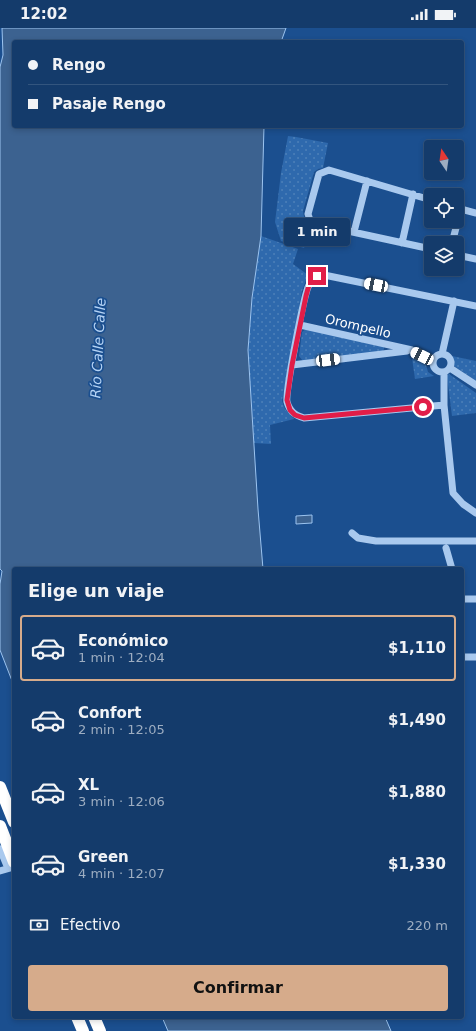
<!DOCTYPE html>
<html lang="es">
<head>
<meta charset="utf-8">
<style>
  :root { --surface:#143b6b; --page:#1d4271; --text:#f1f3f6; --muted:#9dadc1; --line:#33557e; --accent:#d6ab8b }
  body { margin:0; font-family:"DejaVu Sans",sans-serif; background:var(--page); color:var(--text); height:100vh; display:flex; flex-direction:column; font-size:15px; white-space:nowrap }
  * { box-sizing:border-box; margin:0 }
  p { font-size:13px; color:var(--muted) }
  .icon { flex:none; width:22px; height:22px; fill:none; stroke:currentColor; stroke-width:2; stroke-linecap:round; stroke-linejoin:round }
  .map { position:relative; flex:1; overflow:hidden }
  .panel { position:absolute; left:12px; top:539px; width:452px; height:452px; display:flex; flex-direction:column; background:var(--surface); border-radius:4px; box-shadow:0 2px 6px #0003,0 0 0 1px var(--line) }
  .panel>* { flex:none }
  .banner { position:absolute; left:12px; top:12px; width:452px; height:88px; border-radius:4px; box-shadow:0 2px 6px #0003,0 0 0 1px var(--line); display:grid; align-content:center; height:88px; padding:0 16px; background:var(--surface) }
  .needle { width:26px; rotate:347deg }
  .buttons { position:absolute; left:424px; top:112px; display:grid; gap:8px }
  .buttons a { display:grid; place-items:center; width:40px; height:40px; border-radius:4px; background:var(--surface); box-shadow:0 2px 6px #0003,0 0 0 1px var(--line); font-size:20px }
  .end { position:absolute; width:18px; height:18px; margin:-9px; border:5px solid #e11d48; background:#fff; box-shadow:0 0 0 2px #fff }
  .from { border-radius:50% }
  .bubble { position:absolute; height:28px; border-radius:4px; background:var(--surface); box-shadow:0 2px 6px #0003,0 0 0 1px var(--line); font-size:13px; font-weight:700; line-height:28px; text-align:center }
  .car { position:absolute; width:12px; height:24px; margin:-12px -6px; border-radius:5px; box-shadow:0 0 3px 1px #0007; background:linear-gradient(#fff 24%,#345 0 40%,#fff 0 76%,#345 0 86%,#fff 0) }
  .banner b { display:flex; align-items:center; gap:14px; height:38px; font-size:15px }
  .banner b+b { border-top:1px solid var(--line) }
  .banner i { width:10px; height:10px; background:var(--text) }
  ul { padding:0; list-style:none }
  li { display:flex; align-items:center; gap:12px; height:66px; margin:0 8px 6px; padding:0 8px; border:2px solid transparent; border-radius:4px }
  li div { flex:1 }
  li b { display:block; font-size:15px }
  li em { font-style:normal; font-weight:700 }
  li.current { border-color:var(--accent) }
  li>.icon { width:36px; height:36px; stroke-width:1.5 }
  h2 { padding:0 16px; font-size:18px; line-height:48px }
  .pay { display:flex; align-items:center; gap:10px; height:44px; padding:0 16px; font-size:15px }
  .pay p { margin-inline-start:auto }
  .button { display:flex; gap:8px; margin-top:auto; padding:8px 16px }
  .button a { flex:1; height:46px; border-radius:4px; background:var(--accent); color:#111; font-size:16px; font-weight:700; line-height:46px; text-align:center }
  .status { display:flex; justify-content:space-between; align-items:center; height:28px; padding:0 20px; background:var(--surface); direction:ltr }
  .status svg { height:11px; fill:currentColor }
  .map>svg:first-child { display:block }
  .green { fill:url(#green-dots) }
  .water { fill:#3c6290; stroke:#9cc4f0 }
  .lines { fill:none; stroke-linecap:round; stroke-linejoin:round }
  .minor { stroke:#a9c9ee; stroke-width:7 }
  .highway { stroke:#fff; stroke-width:12 }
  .route { stroke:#e11d48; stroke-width:5 }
  .labels { text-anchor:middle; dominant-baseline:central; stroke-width:3.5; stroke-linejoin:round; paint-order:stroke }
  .street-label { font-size:13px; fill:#fff; stroke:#1b4f8f }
  .water-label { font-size:14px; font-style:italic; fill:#b5d3f5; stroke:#1b4f8f }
</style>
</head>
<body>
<div class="status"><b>12:02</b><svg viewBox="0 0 49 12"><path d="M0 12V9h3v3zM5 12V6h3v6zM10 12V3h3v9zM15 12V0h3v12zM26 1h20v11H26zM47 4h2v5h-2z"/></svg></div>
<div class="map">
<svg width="476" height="1003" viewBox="0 0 476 1003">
  <defs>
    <pattern id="green-dots" width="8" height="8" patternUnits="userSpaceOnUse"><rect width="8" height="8" fill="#2e69ad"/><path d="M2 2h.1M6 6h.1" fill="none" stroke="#4d80b9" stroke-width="1.8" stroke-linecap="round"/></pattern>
  </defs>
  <rect width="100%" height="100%" fill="#1b4f8f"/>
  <path class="green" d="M288,108L296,109L328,115L323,140L318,141L314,144L303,183C304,191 306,195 311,201L304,220L281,213L275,194L281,145Z
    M261,208L298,221L293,236L308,247L302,263L282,373L285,381L294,391L270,397L271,416L254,415L248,321L252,270Z
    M306,301L384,319V321L383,323L303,333L299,328L302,304Z
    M452,328L476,333V353L454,338Z
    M412,330L425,333L428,344L434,348L415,351Z
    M449,346L476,365V385L452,388L447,349V347Z"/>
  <path class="water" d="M2,0H286L281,14H14V98H264L261,208L252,270L248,322L258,481L263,541H14V658L0,622V556L2,543L0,541V39L3,27Z
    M312,487V495L296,496V488Z
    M162,989H385L391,1003H168Z"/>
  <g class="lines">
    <path class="minor" d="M431,172L329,142L319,146L308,186L311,195L431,221
      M457,180L476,185
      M354,204L367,153
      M402,215L413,166
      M452,215L461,181
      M457,227L476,231
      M300,297L412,322L433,333
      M433 335a9 9 0 1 1 18 0a9 9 0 1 1-18 0Z
      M442,326L454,273
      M292,337L407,323
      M450,340L476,357
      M444,345V377L453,465L463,476L476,485
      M444,377L304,390C295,387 290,384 287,374C285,366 304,265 309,257C313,251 317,248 324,247L476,278
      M352,505L358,510L376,513H476
      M446,520L452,541
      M462,571H476
      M462,629H476
      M0,821L7,838
      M0,843L14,839"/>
    <path class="highway" d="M0,759L14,794
      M0,798L14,834
      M77,989L83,1003
      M94,989L100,1003"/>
  </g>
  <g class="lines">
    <path class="route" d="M317,248L309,257L306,268L292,337L287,372L290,382L295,387L304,390L423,379"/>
  </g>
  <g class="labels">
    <g class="street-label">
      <text transform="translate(358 298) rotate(13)">Orompello</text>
    </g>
    <g class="water-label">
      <text transform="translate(98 320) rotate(-87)">Río Calle Calle</text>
    </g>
  </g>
</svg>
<div class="buttons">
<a><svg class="needle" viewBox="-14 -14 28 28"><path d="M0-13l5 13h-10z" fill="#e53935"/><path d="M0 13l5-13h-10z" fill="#9dadc1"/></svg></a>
<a><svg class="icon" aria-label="locate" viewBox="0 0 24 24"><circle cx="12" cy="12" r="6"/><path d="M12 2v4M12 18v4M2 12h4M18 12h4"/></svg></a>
<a><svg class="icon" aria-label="layers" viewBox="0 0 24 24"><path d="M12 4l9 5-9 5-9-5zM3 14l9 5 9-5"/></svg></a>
</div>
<i class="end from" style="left:423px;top:379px"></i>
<i class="end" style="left:317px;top:248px"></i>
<div class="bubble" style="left:284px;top:190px;width:66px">1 min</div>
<i class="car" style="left:376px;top:257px;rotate:281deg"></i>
<i class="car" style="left:422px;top:328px;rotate:296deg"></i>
<i class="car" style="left:328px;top:332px;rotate:83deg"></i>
<div class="banner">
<b><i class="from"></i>Rengo</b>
<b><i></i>Pasaje Rengo</b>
</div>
<section class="panel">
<h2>Elige un viaje</h2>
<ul>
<li class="current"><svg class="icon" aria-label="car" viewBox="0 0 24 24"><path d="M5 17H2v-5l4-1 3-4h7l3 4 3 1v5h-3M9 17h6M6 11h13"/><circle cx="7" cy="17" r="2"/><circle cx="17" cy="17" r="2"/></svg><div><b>Económico</b><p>1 min · 12:04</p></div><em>$1,110</em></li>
<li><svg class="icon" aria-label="car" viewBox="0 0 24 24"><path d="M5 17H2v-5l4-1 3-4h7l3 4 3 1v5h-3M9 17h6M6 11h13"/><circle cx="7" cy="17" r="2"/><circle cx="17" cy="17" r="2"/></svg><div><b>Confort</b><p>2 min · 12:05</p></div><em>$1,490</em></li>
<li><svg class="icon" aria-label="car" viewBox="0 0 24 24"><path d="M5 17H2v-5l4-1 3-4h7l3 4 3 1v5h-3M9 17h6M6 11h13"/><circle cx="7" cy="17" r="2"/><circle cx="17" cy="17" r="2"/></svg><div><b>XL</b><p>3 min · 12:06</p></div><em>$1,880</em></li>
<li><svg class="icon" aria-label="car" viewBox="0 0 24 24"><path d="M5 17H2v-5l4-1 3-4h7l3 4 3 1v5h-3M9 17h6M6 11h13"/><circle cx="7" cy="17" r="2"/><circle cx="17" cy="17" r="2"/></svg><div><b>Green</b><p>4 min · 12:07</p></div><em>$1,330</em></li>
</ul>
<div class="pay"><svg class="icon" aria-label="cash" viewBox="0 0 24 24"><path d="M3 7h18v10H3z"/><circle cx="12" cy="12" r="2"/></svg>Efectivo<p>220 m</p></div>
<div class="button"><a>Confirmar</a></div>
</section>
</div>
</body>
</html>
